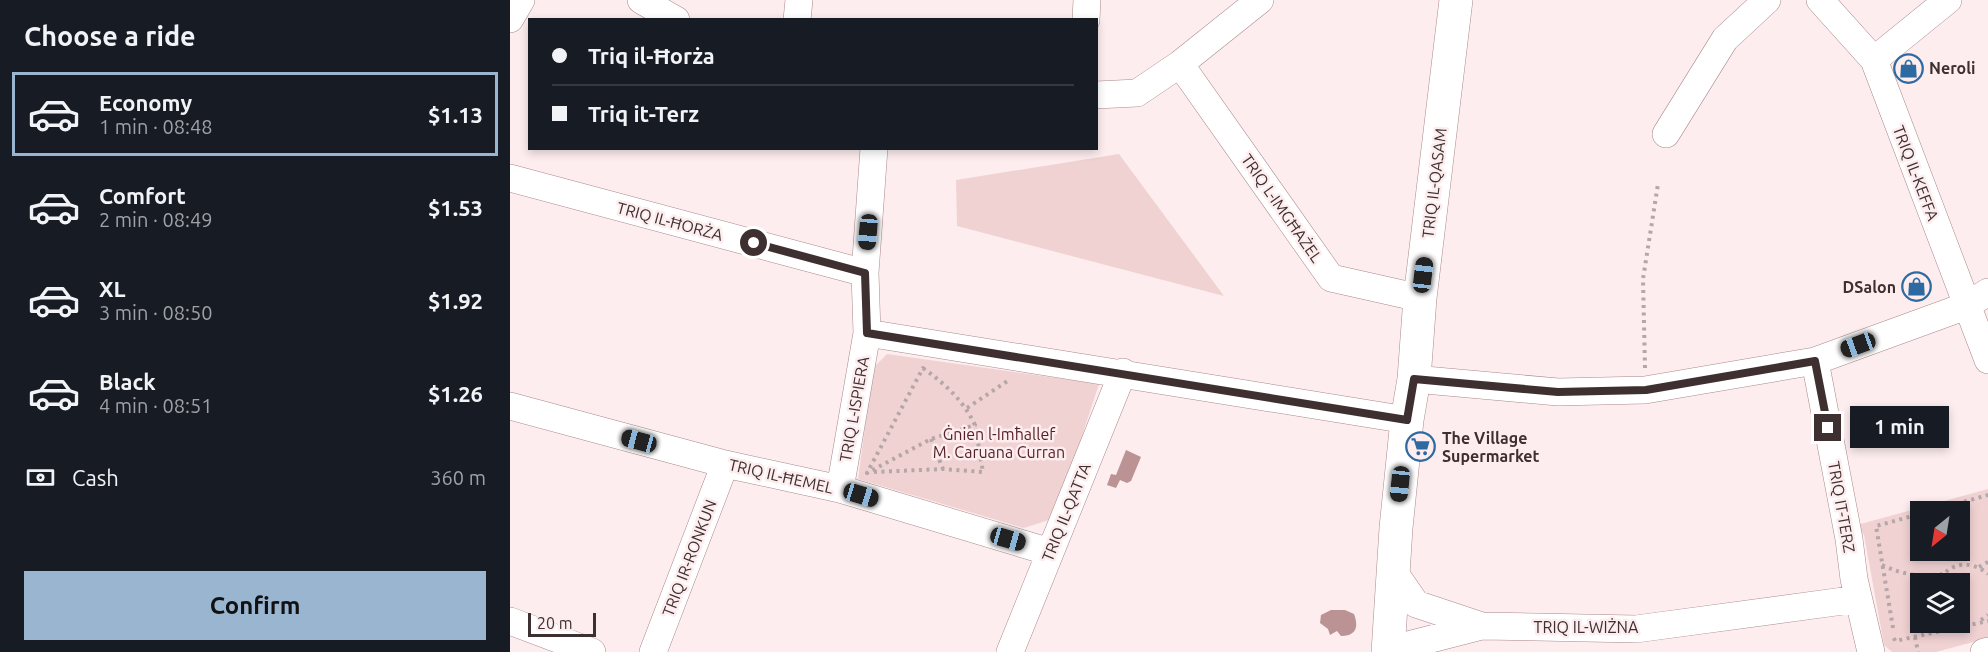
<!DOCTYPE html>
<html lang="en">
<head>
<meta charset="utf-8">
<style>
  :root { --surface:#171b24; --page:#242831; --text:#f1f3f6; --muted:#9ea1a6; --line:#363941; --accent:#99b5d0 }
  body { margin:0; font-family:Ubuntu,sans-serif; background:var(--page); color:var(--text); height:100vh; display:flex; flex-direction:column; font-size:22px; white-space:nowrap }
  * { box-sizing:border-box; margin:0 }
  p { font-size:20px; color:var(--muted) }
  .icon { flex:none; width:33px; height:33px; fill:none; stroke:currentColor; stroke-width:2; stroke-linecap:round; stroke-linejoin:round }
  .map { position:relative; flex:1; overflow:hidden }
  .panel { display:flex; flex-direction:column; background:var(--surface); width:510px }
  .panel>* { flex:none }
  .top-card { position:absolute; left:18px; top:18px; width:570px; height:132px; border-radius:0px; box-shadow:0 3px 9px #0003; display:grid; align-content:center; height:132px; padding:0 24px; background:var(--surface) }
  .needle { width:39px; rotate:210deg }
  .controls { position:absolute; left:1400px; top:501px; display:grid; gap:12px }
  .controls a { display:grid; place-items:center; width:60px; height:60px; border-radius:0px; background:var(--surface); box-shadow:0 3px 9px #0003; font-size:30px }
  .scale { position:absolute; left:18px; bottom:15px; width:68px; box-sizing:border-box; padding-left:6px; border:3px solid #3e3031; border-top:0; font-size:16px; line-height:21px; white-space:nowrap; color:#3e3031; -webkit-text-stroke:4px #fdedee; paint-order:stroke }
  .end { position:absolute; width:27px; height:27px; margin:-14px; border:8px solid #3e3031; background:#fff; box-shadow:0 0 0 3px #fff }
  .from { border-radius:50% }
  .bubble { position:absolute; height:42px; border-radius:0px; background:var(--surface); box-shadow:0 3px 9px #0003; font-size:20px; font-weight:600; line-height:42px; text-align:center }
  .car { position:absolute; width:18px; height:36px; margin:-18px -9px; border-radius:8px; box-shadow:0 0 4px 2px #0007; background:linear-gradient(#222 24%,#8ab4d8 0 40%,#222 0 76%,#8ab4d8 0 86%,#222 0) }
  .top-card b { display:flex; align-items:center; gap:21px; height:57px; font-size:22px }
  .top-card b+b { border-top:2px solid var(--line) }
  .top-card i { width:15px; height:15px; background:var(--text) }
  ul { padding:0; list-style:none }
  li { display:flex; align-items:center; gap:18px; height:84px; margin:0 12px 9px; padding:0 12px; border:3px solid transparent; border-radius:0px }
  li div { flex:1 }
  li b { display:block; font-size:22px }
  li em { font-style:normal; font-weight:600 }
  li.active { border-color:var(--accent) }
  li>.icon { width:54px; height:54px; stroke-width:1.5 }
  h2 { padding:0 24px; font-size:27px; line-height:72px }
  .pay { display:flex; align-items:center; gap:15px; height:66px; padding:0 24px; font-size:22px }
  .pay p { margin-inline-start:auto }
  .cta { display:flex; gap:12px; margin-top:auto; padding:12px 24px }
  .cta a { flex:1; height:69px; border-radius:0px; background:var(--accent); color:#111; font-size:24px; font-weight:600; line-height:69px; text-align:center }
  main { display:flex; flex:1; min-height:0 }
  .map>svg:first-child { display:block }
  .green { fill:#f1d2d3; fill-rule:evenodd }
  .water { fill:#bb9395 }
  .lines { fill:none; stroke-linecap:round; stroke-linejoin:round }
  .minor-casing { stroke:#ab898b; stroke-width:28 }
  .tertiary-casing { stroke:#ab898b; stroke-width:34 }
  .path { stroke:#b5a6a7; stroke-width:4; stroke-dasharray:3 4.5; stroke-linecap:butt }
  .minor { stroke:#fff; stroke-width:27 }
  .tertiary { stroke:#fff; stroke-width:33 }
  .route { stroke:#3e3031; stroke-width:8 }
  .labels { text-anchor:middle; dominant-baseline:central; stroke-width:5; stroke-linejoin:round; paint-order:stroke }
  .poi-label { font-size:16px; font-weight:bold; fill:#3e3031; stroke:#fdedee; text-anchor:start }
  .street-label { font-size:16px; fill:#3e3031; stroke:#fdedee }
  .park-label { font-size:16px; fill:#531f26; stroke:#fdedee }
</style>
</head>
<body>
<main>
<section class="panel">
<h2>Choose a ride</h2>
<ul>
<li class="active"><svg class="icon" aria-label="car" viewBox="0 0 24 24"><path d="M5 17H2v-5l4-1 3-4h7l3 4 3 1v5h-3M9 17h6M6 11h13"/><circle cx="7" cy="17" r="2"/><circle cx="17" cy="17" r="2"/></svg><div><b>Economy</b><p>1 min · 08:48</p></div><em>$1.13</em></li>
<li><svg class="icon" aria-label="car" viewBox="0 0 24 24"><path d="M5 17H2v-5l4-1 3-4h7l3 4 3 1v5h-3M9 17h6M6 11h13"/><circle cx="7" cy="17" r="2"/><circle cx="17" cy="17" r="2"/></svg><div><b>Comfort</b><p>2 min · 08:49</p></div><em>$1.53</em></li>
<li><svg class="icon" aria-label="car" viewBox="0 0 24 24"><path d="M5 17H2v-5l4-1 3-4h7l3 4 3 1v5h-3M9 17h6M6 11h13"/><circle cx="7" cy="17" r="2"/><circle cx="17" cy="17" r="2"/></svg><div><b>XL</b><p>3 min · 08:50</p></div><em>$1.92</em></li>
<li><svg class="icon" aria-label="car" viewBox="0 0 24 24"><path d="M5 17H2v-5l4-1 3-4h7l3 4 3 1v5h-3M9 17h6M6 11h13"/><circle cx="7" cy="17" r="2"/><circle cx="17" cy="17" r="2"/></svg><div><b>Black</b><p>4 min · 08:51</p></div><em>$1.26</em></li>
</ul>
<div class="pay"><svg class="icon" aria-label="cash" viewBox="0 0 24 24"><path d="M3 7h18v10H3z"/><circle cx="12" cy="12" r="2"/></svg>Cash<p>360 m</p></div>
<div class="cta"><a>Confirm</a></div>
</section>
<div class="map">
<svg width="1478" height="652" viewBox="0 0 1478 652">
  <rect width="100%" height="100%" fill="#fdedee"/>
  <path class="green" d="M609,154L714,296L447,226L446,180Z
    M377,354L589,384L545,518L514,528L348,479L363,368Z
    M1478,489V638L1426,652H1382L1374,645L1354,535L1347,525ZM1410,512H1449V550H1410ZM1410,584H1449V622H1410Z"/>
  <path class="water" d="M616,450L631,457L621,481L617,483L610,480L606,488L597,485L601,474L606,475Z
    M821,610H835L844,614C849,627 846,636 831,636L827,631L820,635L818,629L810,623L811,615Z"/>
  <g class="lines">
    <defs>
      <path id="minor" d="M131,0L166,20
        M1310,0L1364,60L1478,360
        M0,19L11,0
        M287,20L289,0
        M576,20L577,0
        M1364,60L1438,0
        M670,64L821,278L910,298
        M586,95L627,93L670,64L750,0
        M1156,134L1215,39L1257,0
        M0,178L355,273
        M357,333L897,420
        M1305,361L1339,539L1344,579L1361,652
        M904,379L1048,392L1135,390L1305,361L1456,306L1478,292
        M0,406L215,464L330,489L540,552
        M330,489L357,333L355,273L364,148
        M884,572L906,604L972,626
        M0,621L82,652
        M878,650L972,626L1126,629L1348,599
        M143,652L215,464
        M500,652L613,372
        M1474,652L1478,651"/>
      <path id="tertiary" d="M878,652L886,528L897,420L904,379L910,298L946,0"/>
    </defs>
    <use href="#minor" class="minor-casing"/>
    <use href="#tertiary" class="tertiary-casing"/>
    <path class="path" d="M413,368C435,384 453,400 465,425L421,439L357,473Z
      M1135,368L1133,279L1148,184
      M457,408L499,380
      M421,439L433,469
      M364,472L433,469L473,472L465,425
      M1418,512L1478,495
      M1372,565C1393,575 1410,577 1432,574
      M1469,567L1478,562
      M1427,584C1438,562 1460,559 1478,574
      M1471,620L1478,615
      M1383,628L1366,526L1410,514
      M1405,637L1408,652
      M1384,638L1385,641L1478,621"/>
    <use href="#minor" class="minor"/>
    <use href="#tertiary" class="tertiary"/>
  </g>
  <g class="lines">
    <path class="route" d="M244,243L355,273L357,333L897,420L904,379L1048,392L1136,390L1305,361L1318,428"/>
  </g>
  <defs>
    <symbol id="shop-ring" viewBox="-11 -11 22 22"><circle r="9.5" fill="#fdedee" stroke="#2e69a1" stroke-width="1.5"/><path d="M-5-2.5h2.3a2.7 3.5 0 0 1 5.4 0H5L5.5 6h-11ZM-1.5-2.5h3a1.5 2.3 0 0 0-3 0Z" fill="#2e69a1"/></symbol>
    <symbol id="supermarket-ring" viewBox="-11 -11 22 22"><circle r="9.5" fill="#fdedee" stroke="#2e69a1" stroke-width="1.5"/><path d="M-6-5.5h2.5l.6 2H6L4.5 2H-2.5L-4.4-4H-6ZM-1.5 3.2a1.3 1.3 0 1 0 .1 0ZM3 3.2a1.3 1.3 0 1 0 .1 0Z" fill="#2e69a1"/></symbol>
  </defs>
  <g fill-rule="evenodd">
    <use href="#shop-ring" x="1382" y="52" width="33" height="33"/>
    <use href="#shop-ring" x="1390" y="270" width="33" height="33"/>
    <use href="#supermarket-ring" x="894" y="430" width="33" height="33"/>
  </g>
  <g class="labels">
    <g class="poi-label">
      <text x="1419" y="68">Neroli</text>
      <text x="1386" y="287" text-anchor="end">DSalon</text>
      <text x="932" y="438">The Village<tspan x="932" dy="18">Supermarket</tspan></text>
    </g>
    <g class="street-label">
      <text transform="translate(1406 173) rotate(69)">TRIQ IL-KEFFA</text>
      <text transform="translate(924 183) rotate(-83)">TRIQ IL-QASAM</text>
      <text transform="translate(772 208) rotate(55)">TRIQ L-IMGĦAŻEL</text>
      <text transform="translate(160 221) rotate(15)">TRIQ IL-ĦORŻA</text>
      <text transform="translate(344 409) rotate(-80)">TRIQ L-ISPIERA</text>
      <text transform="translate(271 476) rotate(13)">TRIQ IL-ĦEMEL</text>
      <text transform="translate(1332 507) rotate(80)">TRIQ IT-TERZ</text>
      <text transform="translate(556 512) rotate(-68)">TRIQ IL-QATTA</text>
      <text transform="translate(179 558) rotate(-69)">TRIQ IR-RONKUN</text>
      <text x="1076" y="627">TRIQ IL-WIŻNA</text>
    </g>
    <g class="park-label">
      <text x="489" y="434">Ġnien l-Imħallef<tspan x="489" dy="18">M. Caruana Curran</tspan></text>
    </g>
  </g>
</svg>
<div class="controls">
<a><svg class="needle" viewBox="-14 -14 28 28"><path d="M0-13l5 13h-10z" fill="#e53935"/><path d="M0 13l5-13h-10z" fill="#9ea1a6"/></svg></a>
<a><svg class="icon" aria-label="layers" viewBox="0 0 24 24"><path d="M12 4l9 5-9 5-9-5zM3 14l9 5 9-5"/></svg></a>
</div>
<div class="scale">20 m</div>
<i class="end from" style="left:244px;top:243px"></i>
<i class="end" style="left:1318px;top:428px"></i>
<div class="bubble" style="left:1340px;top:406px;width:99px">1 min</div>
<i class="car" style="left:358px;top:232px;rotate:185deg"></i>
<i class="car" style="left:913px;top:275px;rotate:7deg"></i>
<i class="car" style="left:1348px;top:345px;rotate:250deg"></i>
<i class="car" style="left:129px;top:441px;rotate:285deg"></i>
<i class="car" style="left:890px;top:484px;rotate:186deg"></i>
<i class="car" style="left:351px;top:495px;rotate:107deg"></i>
<i class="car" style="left:498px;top:539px;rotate:106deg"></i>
<div class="top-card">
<b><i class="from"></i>Triq il-Ħorża</b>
<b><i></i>Triq it-Terz</b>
</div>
</div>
</main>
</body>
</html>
